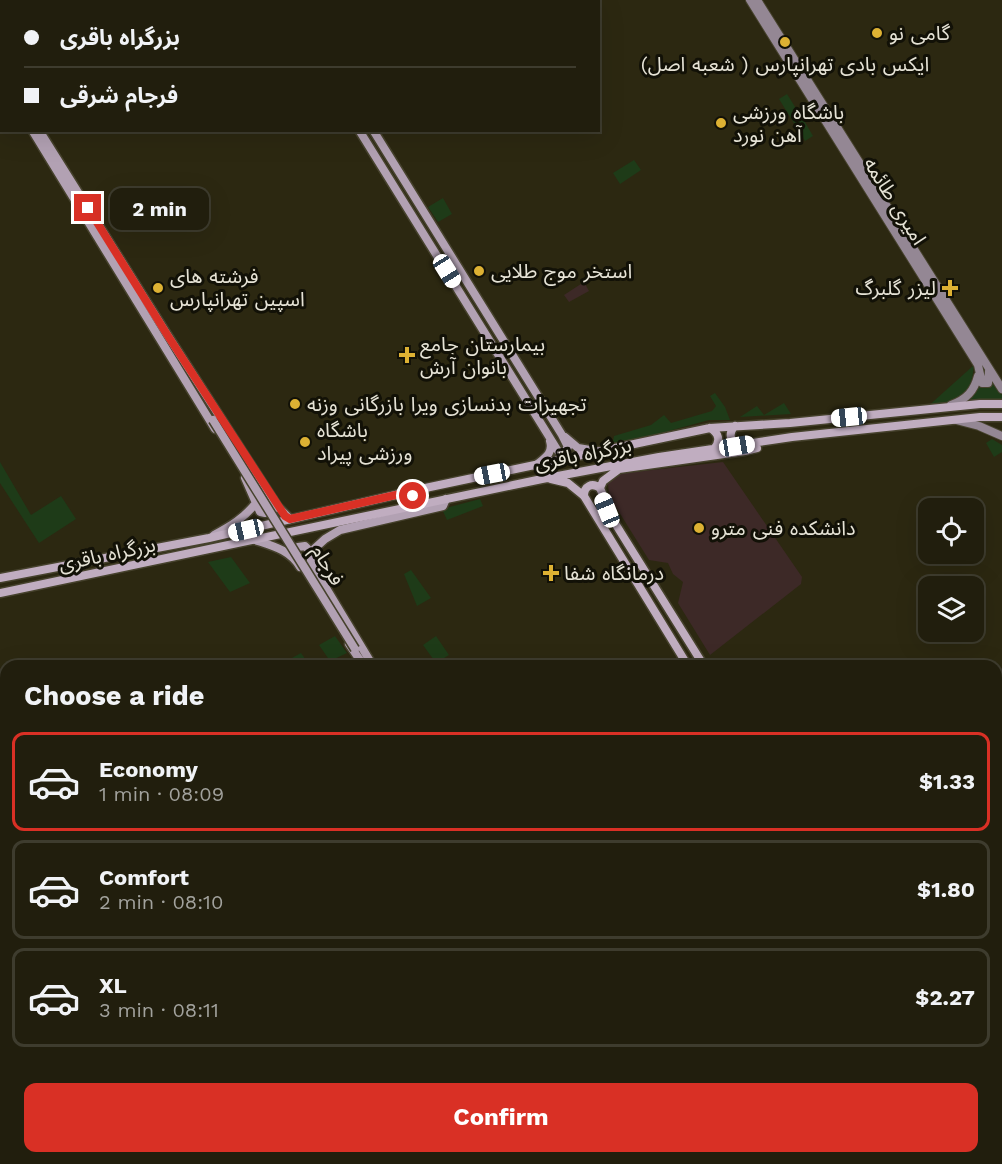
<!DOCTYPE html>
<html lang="en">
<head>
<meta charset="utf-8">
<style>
  :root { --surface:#211e0d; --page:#2d2b1b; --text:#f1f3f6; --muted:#a2a29d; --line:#3e3c2e; --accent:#d93025 }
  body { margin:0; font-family:"Work Sans","Noto Sans Arabic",sans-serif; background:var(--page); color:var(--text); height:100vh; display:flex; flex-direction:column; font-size:22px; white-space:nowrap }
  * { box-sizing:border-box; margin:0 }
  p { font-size:20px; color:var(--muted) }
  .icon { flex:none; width:33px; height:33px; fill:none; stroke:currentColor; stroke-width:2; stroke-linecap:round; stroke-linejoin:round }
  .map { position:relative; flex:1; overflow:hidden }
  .panel { position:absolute; left:0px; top:660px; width:1002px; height:504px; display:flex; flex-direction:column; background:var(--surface); border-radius:18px 18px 0 0; box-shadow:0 6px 24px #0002,0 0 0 2px var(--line) }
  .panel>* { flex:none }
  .guide { position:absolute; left:0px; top:0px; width:600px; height:132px; box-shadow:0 6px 24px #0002,0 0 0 2px var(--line); display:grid; align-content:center; height:132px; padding:0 24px; background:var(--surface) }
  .controls { position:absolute; left:918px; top:498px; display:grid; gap:12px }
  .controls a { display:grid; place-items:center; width:66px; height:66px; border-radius:12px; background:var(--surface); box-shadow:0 6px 24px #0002,0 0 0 2px var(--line); font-size:30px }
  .end { position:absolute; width:27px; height:27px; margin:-14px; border:8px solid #d93025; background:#fff; box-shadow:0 0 0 3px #fff }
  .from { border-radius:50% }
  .bubble { position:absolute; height:42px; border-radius:12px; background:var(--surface); box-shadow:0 6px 24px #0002,0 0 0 2px var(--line); font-size:20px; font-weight:700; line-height:42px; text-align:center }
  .car { position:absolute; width:18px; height:36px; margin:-18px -9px; border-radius:8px; box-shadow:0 0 4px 2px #0007; background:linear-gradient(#fff 24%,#345 0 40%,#fff 0 76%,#345 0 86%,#fff 0) }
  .guide b { display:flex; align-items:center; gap:21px; height:57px; font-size:22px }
  .guide b+b { border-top:2px solid var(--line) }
  .guide i { width:15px; height:15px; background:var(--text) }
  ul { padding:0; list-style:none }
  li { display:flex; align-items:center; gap:18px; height:99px; margin:0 12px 9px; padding:0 12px; border:3px solid var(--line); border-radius:12px }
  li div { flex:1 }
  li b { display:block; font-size:22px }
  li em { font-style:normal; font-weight:700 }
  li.on { border-color:var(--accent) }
  li>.icon { width:54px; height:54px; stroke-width:1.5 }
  h2 { padding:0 24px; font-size:27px; line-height:72px }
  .primary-button { display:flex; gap:12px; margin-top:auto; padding:12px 24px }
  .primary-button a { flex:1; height:69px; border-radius:12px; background:var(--accent); color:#fff; font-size:24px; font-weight:700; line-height:69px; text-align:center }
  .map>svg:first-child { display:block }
  .education { fill:#3d2927 }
  .green { fill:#1e3b18 }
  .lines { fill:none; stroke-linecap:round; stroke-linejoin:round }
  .secondary-casing { stroke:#46422d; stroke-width:10 }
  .primary-casing { stroke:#46422d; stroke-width:11 }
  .trunk-casing { stroke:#46422d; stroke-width:11 }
  .secondary { stroke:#948794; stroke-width:8 }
  .primary { stroke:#b2a1b3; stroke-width:8 }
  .trunk { stroke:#c0adc0; stroke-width:8 }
  .primary-bridge-casing { stroke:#46422d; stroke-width:11; stroke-linecap:butt }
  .primary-bridge { stroke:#b2a1b3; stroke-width:8 }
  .route { stroke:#d93025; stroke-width:8 }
  .poi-dot { fill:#ddb133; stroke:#121107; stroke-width:2 }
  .labels { text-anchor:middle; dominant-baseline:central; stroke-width:6; stroke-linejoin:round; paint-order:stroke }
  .poi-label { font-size:20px; fill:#e6e3d6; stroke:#121107; text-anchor:start }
  .street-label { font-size:20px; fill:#e6e3d6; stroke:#121107 }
</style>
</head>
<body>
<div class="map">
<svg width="1002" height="1164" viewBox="0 0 1002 1164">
  <rect width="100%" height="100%" fill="#2c2811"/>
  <path class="education" d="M584,282L589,291L569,302L564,295Z
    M723,462L802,577L801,584L710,655L678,603L683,582L673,574L668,563L649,560L609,496L608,483L617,474Z
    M296,1158H533L537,1164H297Z
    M948,1158H985L989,1164H952Z"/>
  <path class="green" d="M787,94L797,110L804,105L808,111L801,115L813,136L805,141L779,99Z
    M634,160L641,170L620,184L613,173Z
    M443,198L452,214L438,222L428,207Z
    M974,365C971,400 957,405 925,409Z
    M993,383L1002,395V400L986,399L969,402L978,387L987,388Z
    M715,393L725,407L730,420H709L618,445L613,441L614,436L651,425L664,415L671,423L712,411L716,406L710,396Z
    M784,403L791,414L740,417L757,406L764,415Z
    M992,439L1002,445V452L994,457L986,443Z
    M0,462L31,515L61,496L76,519L39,543L0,483Z
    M480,499L483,506L447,520L442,509Z
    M231,557L250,583L230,592L208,562Z
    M411,570L431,598L417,606L404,574Z
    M335,636L347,653L330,661L319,645Z
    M436,636L449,655L436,663L423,645Z
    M301,653L310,666H282L281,664Z"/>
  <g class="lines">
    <defs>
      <path id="secondary" d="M750,0L973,357L978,365L982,383H988L989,371
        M757,0L1002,389
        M951,405C967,399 974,391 978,376
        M956,420L979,426L1002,436
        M0,797L6,795
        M0,807L6,805
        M0,1038L6,1036
        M0,1047L6,1045
        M0,1148H6
        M285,1158L286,1164"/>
      <path id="primary" d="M278,0L279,2
        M291,0L292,2
        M60,2L65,0
        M85,2L90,0
        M0,20H2
        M0,28L2,27
        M0,51L2,59
        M0,67L2,70
        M0,79L2,82
        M32,130L215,429
        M39,130L168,336L278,507L290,519
        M359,130L558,451L564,453L568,447L562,435L373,130
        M565,437L578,448L596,451
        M535,466C543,459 554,454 550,441
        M245,478L260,512L265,513L273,510V499
        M214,535C231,526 244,518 256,503
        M255,540C273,546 290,550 300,567
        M295,558L294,552L298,547L305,546L312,553
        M349,644L364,666
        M373,666L311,563V556L314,549L325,539L340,530L443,506L446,499
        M673,1158L677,1164
        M680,1158L684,1164"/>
      <path id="trunk" d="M735,426C728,433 730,440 737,446
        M710,428C719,433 721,441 714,449
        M551,479L568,483L584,496L688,666
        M600,488L613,520L704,666
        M600,488L603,481L619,469L745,451L757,448
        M584,496C584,486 592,482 600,488
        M0,578L209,538L430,487L710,428L790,423L980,404H1002
        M0,593L542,479L659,457L792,437L980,417H1002
        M996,1134L1002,1143
        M996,1156L1001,1164"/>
    </defs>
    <use href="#secondary" class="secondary-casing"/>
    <use href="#primary" class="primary-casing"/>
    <use href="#trunk" class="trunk-casing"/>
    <use href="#secondary" class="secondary"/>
    <use href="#primary" class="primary"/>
    <use href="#trunk" class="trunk"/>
    <defs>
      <path id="primary-bridge" d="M213,420L355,649"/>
    </defs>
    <use href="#primary-bridge" class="primary-bridge-casing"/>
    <use href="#primary-bridge" class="primary-bridge"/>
  </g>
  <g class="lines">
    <path class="route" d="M88,208L168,336L285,516L290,519L409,492L413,496"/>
  </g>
  <g class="poi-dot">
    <circle cx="877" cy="33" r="6"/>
    <circle cx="785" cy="42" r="6"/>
    <circle cx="721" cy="123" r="6"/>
    <circle cx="479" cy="271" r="6"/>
    <circle cx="158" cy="288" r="6"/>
    <path d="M947 279h6v6h6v6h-6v6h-6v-6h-6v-6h6z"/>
    <path d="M404 346h6v6h6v6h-6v6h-6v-6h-6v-6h6z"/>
    <circle cx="295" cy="404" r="6"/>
    <circle cx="305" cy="442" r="6"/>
    <circle cx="699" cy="528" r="6"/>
    <path d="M548 564h6v6h6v6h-6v6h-6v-6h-6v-6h6z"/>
  </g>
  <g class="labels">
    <g class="poi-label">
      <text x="889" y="33">گامی نو</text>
      <text x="785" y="64" text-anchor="middle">ایکس بادی تهرانپارس ( شعبه اصل)</text>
      <text x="733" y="112">باشگاه ورزشی<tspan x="733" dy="23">آهن نورد</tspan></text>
      <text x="491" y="271">استخر موج طلایی</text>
      <text x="170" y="276">فرشته های<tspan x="170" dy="23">اسپین تهرانپارس</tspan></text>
      <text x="936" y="288" text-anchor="end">لیزر گلبرگ</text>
      <text x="420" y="344">بیمارستان جامع<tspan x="420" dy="23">بانوان آرش</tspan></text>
      <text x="307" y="404">تجهیزات بدنسازی ویرا بازرگانی وزنه</text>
      <text x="317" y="430">باشگاه<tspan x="317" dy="23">ورزشی پیراد</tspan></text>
      <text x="711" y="528">دانشکده فنی مترو</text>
      <text x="564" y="573">درمانگاه شفا</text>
    </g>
    <g class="street-label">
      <text transform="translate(895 201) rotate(58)">امیری طائمه</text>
      <text transform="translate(583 454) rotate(-11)">بزرگراه باقری</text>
      <text transform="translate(107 554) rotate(-12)">بزرگراه باقری</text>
      <text transform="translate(328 565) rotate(59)">فرجام</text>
    </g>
  </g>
</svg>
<div class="controls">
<a><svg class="icon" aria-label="locate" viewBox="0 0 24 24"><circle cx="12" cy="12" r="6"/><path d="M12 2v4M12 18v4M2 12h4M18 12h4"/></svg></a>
<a><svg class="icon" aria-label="layers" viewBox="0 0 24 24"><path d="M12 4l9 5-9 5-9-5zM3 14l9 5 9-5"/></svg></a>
</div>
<i class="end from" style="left:413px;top:496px"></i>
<i class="end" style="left:88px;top:208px"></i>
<div class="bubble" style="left:110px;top:188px;width:99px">2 min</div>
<i class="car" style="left:447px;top:271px;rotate:148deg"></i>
<i class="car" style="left:849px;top:417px;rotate:264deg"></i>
<i class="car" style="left:737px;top:446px;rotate:81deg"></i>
<i class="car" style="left:492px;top:474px;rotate:259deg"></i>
<i class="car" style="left:607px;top:510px;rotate:338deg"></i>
<i class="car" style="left:246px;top:530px;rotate:257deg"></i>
<div class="guide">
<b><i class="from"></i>بزرگراه باقری</b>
<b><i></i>فرجام شرقی</b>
</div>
<section class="panel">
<h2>Choose a ride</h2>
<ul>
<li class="on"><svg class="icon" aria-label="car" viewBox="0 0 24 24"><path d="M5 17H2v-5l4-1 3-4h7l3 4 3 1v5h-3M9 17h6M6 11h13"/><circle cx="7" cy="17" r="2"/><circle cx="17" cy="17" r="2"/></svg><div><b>Economy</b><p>1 min · 08:09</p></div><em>$1.33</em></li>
<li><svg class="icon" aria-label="car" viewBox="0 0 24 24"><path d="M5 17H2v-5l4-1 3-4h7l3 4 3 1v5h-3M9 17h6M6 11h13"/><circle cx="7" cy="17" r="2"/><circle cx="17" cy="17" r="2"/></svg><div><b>Comfort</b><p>2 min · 08:10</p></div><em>$1.80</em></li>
<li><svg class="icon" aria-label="car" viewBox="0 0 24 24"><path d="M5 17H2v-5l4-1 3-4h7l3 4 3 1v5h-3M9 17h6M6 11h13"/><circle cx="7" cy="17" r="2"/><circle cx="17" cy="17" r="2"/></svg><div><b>XL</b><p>3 min · 08:11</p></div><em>$2.27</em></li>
</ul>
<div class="primary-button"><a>Confirm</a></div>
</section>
</div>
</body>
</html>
